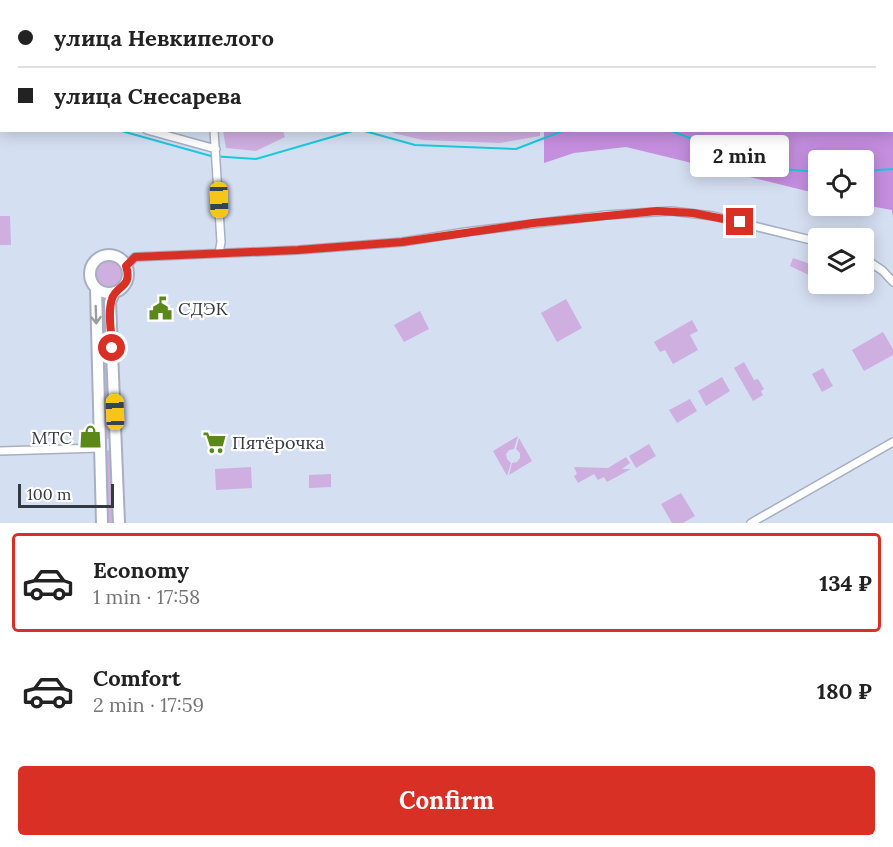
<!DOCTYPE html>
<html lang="en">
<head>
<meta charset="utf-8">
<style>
  :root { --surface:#fff; --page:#f2f2f2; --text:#222; --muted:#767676; --line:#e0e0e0; --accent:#d93025 }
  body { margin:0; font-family:Lora,serif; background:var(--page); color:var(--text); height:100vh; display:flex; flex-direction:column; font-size:22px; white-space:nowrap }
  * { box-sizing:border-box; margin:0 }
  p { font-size:20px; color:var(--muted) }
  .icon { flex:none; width:33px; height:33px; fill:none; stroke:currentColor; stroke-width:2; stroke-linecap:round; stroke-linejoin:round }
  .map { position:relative; height:523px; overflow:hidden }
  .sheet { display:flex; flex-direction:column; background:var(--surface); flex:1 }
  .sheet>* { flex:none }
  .hud { position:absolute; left:0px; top:0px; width:894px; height:132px; box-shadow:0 3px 15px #0003; display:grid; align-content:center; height:132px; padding:0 18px; background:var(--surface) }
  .tools { position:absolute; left:808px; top:150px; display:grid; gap:12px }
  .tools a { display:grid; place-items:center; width:66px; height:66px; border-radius:6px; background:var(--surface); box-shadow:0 3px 15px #0003; font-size:30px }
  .scale { position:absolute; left:18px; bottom:15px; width:96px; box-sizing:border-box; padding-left:6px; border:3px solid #34383f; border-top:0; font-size:16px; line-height:21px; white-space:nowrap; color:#34383f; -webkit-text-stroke:4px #fff; paint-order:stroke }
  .end { position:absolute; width:27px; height:27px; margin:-14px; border:8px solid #d93025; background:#fff; box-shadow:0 0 0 3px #fff }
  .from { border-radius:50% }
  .bubble { position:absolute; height:42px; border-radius:6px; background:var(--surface); box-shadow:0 3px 15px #0003; font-size:20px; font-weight:700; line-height:42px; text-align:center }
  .car { position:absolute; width:18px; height:36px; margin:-18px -9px; border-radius:8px; box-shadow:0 0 4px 2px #0007; background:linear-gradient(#f5c518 24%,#345 0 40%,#f5c518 0 76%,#345 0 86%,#f5c518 0) }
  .hud b { display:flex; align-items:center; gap:21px; height:57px; font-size:22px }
  .hud b+b { border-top:2px solid var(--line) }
  .hud i { width:15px; height:15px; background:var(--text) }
  ul { padding:10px 0 0; list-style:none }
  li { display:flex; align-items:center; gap:18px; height:99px; margin:0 12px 9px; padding:0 6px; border:3px solid transparent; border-radius:6px }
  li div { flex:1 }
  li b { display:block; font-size:22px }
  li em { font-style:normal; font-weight:700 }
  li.selected { border-color:var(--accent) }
  li>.icon { width:54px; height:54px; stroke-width:1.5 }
  .button { display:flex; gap:12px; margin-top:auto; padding:12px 18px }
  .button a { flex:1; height:69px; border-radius:6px; background:var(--accent); color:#fff; font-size:24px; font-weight:700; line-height:69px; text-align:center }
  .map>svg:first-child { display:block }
  .green { fill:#cfaee0 }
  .forest { fill:#c58edf }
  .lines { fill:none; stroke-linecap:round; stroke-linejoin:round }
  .stream { stroke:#1cc8df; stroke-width:2 }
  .street-casing { stroke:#a6b0c2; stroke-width:10 }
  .secondary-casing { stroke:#a6b0c2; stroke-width:14 }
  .street { stroke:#fff; stroke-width:7 }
  .secondary { stroke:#fff; stroke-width:10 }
  .oneway { stroke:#9a9c9f }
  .route { stroke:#d93025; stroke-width:8 }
  .labels { text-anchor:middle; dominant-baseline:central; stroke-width:4.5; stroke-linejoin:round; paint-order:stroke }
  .poi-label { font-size:18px; fill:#34383f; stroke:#fff; text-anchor:start }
</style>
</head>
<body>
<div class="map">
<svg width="893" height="523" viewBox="0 0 893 523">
  <rect width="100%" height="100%" fill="#d5dff2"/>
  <path class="green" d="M223,131H283L285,137L256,151L226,148Z
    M540,131V136L500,143L423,140L393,133L392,131Z
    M0,216H10L11,245H0Z
    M793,258L819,267V280L790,266Z
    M95 273a14 14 0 1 1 28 0a14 14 0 1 1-28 0Z
    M566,299L582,328L557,342L541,313Z
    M99,305H107L112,438L105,439Z
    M420,311L429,329L404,342L394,325Z
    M692,320L698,331L690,335L698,350L673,364L665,350L660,352L654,342Z
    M883,332L893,349V355L864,371L852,350Z
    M744,362L754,380L758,379L764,389L761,391L763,395L753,401L734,368Z
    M823,368L833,386L822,392L812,374Z
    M722,377L730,391L706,406L698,391Z
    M690,399L697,411L677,423L669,410Z
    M518,436L514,449L509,450L506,454L507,459L511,463L507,476L493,451Z
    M519,438L532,461L509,475L512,463L517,462L520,458V453L516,449Z
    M649,444L656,456L636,468L629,456Z
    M110,450L112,452L115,523H106L105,451Z
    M626,457L630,463L622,469H631L607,482L604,477L598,480L594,474L578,483L574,476L577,474L574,467L608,468Z
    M251,467L252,488L216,490L215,469Z
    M331,474V487L309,488V475Z
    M681,493L695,516L683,523H672L661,504Z"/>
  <path class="forest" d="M524,0H893V217L892,210L864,205V160H819V194L626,147L574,153L544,163V131L892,130V2Z"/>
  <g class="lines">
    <path class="stream" d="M0,100H2
      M118,130L211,156L256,159L356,130
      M361,130L415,145L516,149L565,130
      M669,130L739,157L782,169L819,172
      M864,171L893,169"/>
    <defs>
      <path id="street" d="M192,0V2
        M0,93H2
        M147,130L216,149
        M214,130L221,242L219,253
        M864,258L883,271L893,282
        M126,266L135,257L298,250L402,242L465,232L606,215L671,211L713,216L819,242
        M0,451L100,448
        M751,523L893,442"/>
      <path id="secondary" d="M90 274a19 19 0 1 1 38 0a19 19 0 1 1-38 0Z
        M96,289L102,523
        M114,293L110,302L119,523"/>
    </defs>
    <use href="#street" class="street-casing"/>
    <use href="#secondary" class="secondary-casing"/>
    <use href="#street" class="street"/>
    <use href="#secondary" class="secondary"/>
  </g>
  <defs><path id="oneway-shaft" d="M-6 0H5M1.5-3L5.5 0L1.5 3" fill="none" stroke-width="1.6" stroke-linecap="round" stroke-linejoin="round" transform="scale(1.5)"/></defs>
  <use class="oneway" href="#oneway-shaft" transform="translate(96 315) rotate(88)"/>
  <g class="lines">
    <path class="route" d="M112,348C112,333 107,313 112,299C116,285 133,288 126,266L135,257L298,250L402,242L534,223L657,211L693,213L740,222"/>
  </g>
  <defs>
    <symbol id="civic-bare" viewBox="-9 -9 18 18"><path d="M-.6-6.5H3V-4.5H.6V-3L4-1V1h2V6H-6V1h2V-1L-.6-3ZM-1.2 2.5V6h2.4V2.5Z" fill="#5a881b" stroke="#fff" stroke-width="2.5" paint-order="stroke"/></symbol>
    <symbol id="shop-bare" viewBox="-9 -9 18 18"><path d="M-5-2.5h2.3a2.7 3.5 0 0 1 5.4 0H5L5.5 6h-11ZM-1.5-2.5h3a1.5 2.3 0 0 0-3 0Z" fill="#5a881b" stroke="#fff" stroke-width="2.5" paint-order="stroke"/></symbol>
    <symbol id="supermarket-bare" viewBox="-9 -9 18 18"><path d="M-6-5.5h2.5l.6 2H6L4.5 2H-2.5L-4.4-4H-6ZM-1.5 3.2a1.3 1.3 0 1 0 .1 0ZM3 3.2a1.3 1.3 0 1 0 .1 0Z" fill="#5a881b" stroke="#fff" stroke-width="2.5" paint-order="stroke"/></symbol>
  </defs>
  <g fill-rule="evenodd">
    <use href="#civic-bare" x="144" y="292" width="33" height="33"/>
    <use href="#shop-bare" x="74" y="420" width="33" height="33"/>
    <use href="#supermarket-bare" x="198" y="426" width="33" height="33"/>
  </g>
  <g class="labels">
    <g class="poi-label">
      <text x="178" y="308">СДЭК</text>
      <text x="72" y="437" text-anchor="end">МТС</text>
      <text x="232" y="442">Пятёрочка</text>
    </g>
  </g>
</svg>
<div class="tools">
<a><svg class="icon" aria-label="locate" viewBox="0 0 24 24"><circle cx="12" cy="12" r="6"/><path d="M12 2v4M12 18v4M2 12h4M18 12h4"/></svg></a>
<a><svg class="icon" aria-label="layers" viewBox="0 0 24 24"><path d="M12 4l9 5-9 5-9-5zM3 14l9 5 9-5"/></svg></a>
</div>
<div class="scale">100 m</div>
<i class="end from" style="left:112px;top:348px"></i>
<i class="end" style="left:740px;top:222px"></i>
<div class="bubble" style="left:690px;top:135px;width:99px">2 min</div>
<i class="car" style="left:219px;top:200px;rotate:178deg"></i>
<i class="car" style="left:115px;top:412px;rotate:358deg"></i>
<div class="hud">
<b><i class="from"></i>улица Невкипелого</b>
<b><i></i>улица Снесарева</b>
</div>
</div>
<section class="sheet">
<ul>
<li class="selected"><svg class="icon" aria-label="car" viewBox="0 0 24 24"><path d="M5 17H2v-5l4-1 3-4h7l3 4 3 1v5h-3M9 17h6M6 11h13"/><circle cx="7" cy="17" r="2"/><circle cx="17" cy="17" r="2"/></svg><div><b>Economy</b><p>1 min · 17:58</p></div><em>134 ₽</em></li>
<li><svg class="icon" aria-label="car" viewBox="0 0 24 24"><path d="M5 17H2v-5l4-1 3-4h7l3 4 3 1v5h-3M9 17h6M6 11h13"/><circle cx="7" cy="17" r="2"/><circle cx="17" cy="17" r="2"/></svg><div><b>Comfort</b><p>2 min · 17:59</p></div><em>180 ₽</em></li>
</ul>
<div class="button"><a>Confirm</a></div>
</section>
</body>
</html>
